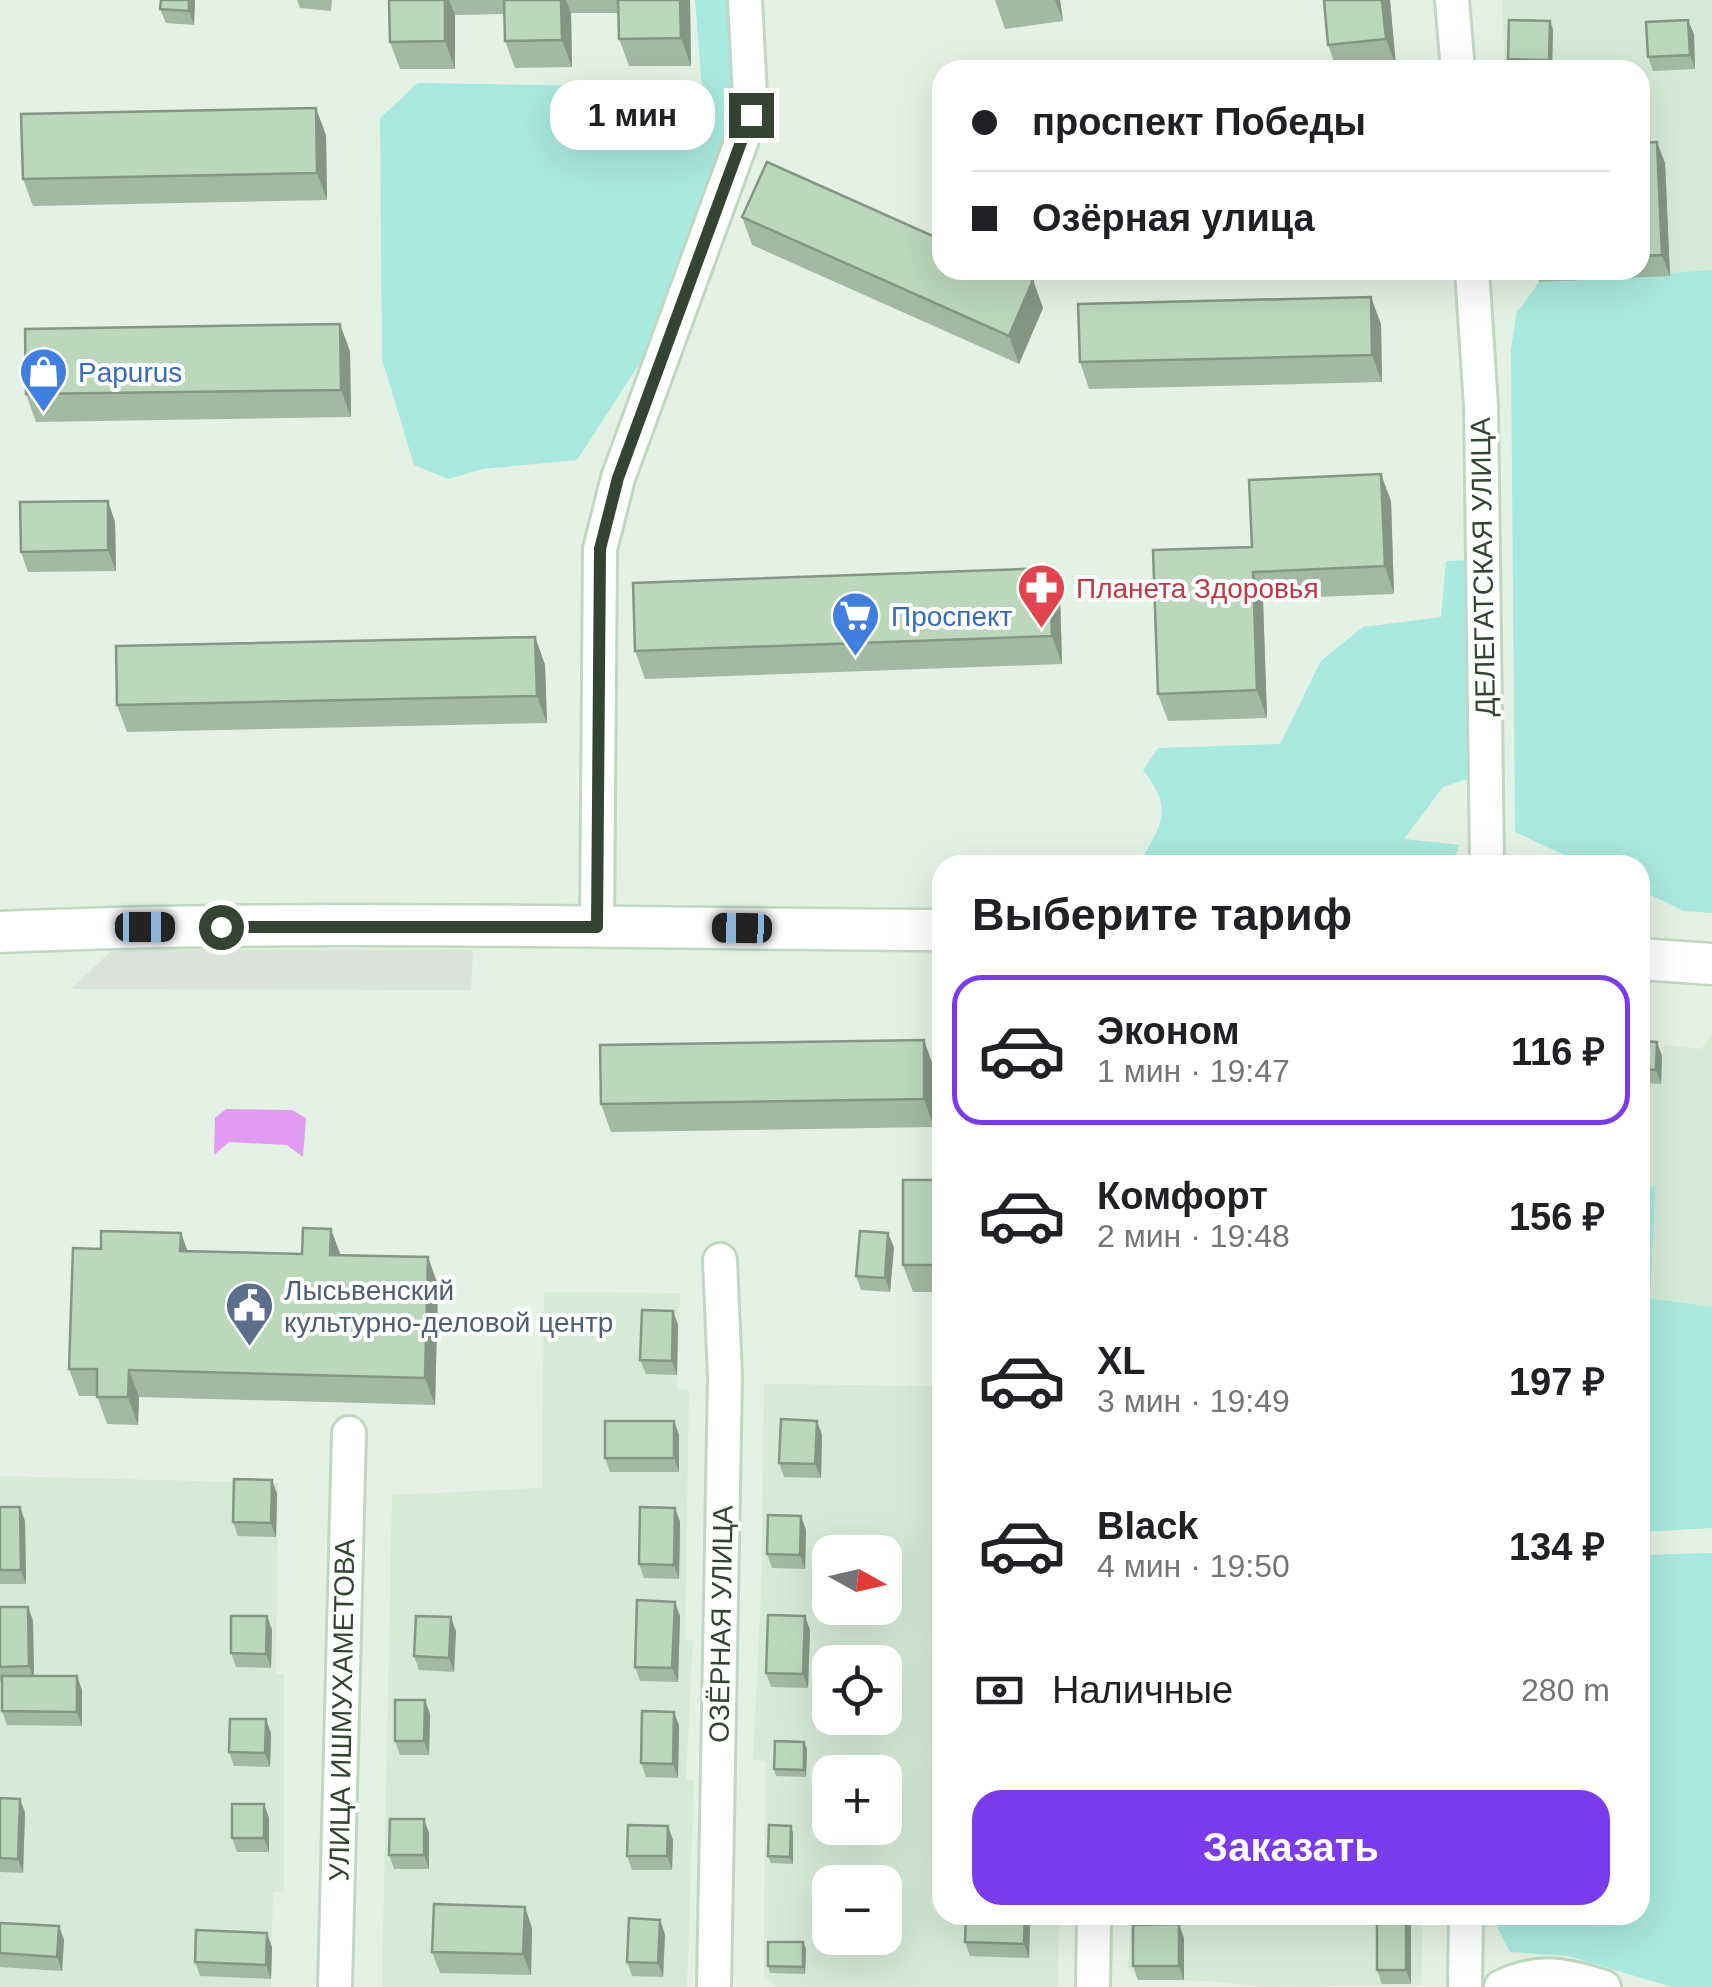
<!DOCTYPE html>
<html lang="ru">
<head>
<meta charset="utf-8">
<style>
  :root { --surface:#fff; --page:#f6f6f6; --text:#202124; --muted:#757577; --line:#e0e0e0; --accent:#7c3aed }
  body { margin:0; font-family:Helvetica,sans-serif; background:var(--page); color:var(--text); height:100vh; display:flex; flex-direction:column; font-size:38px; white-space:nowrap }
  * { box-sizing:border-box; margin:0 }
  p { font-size:32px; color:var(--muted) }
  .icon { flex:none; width:55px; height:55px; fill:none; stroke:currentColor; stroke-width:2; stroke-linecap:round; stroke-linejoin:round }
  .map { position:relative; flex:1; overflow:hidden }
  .drawer { position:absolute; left:932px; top:855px; width:718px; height:1070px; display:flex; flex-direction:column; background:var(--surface); border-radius:30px; box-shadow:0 10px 40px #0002 }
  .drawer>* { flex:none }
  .top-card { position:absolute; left:932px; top:60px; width:718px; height:220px; border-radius:30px; box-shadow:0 10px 40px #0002; display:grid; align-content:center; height:220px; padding:0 40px; background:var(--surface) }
  .needle { width:65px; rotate:98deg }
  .controls { position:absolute; left:812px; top:1535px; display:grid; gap:20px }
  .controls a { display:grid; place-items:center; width:90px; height:90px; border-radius:20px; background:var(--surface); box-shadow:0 10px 40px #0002; font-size:50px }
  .end { position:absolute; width:45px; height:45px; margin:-22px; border:12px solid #343; background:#fff; box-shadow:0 0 0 5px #fff }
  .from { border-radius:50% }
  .bubble { position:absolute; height:70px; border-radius:30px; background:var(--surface); box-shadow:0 10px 40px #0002; font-size:32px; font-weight:700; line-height:70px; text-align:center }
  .car { position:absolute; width:30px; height:60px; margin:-30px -15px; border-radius:12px; box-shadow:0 0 8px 2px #0007; background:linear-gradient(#222 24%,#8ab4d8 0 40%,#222 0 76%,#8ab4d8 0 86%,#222 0) }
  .top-card b { display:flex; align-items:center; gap:35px; height:95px; font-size:38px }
  .top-card b+b { border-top:2px solid var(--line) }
  .top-card i { width:25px; height:25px; background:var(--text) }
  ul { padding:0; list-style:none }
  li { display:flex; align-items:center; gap:30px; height:150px; margin:0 20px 15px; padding:0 20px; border:5px solid transparent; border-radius:30px }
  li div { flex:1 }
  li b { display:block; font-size:38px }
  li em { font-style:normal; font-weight:700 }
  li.current { border-color:var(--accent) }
  li>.icon { width:90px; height:90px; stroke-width:1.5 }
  h2 { padding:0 40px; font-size:45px; line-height:120px }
  .pay { display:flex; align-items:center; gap:25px; height:110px; padding:0 40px; font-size:38px }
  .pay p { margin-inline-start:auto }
  .cta { display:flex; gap:20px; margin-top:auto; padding:20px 40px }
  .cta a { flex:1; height:115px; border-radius:30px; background:var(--accent); color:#fff; font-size:40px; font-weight:700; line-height:115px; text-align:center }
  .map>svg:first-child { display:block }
  .residential { fill:#d5ebd6; fill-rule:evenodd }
  .green { fill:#a9e9df }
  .parking { fill:#dce3dc }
  .water { fill:#e19bf3 }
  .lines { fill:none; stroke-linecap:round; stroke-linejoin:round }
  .minor-casing { stroke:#bfd9c0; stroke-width:38 }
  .tertiary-casing { stroke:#bfd9c0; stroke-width:45 }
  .minor { stroke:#fff; stroke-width:32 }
  .tertiary { stroke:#fff; stroke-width:40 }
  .wall { fill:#a1baa1 }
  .shaded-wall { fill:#839783 }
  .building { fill:#bbd8bb; stroke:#839783; stroke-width:2.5 }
  .route { stroke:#343; stroke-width:12 }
  .labels { text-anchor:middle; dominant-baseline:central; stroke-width:8; stroke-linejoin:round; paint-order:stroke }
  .shop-label { font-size:28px; fill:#366cbe; stroke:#fff; text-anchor:start }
  .street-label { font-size:28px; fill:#343; stroke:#fff }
  .health-label { font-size:28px; fill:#be3a42; stroke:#fff; text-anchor:start }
  .service-label { font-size:28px; fill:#4e5e75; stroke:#fff; text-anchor:start }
</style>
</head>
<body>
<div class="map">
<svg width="1712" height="1987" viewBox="0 0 1712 1987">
  <rect width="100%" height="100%" fill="#e3f2e4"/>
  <path class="residential" d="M1502,0H1712V270L1539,282L1538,270H1640V70H1505Z
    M1712,1035V1307L1650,1298L1656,1187L1640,1186V1055L1661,1056L1664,1045L1701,1049Z
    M544,1292L680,1293L677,1389L689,1390L685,1639L693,1641L686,1779L694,1780L687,1987H382L392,1495L542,1488Z
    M764,1384L942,1386V1915H1059L1058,1987H776L764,1975L765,1761L753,1760L761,1593ZM830,1552H885V1608H830ZM830,1662H885V1718H830ZM830,1772H885V1828H830ZM830,1882H885V1938H830Z
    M0,1476L278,1483L276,1674L284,1675V1891L273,1892L271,1987H0Z
    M1132,1915H1423L1421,1985L1265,1987L1210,1981L1138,1980L1128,1966Z"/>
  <path class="green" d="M695,0H731L734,104L660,332L577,460L483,469L448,479L414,465L382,359L380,118L418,83L702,88Z
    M1712,270V913L1684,911L1640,890V865H1586L1515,832L1511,350L1516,314L1539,282Z
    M1470,560V778L1443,787L1404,839L1460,845L1450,865H1139C1161,823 1175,811 1143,770L1158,748L1280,744L1321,661L1363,627L1441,617L1446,561Z
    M1640,1186L1656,1187L1650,1298L1712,1307V1528L1640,1532Z
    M1712,1553V1987H1672L1568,1956L1510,1952L1491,1915H1640V1555Z"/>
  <path class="parking" d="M113,949L473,950L471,990L71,989Z"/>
  <path class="water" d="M226,1109L292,1110L306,1118L303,1157L287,1145L229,1142L214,1155L215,1118Z"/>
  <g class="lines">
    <defs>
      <path id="minor" d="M1452,0L1458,70
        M1472,270L1481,406L1487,865
        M597,927L600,549L618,478L751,115L745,0
        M335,1987L349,1433
        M714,1987L725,1376L720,1260
        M1093,1987L1094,1915
        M1465,1987L1466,1915
        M1501,1987C1540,1968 1564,1975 1604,1987"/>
      <path id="tertiary" d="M0,932C314,918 628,929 942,930
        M1640,959L1712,964"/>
    </defs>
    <use href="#minor" class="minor-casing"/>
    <use href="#tertiary" class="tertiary-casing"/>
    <use href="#minor" class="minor"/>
    <use href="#tertiary" class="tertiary"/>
  </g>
  <path class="wall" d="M161,0H195L194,25L166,23L160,9Z
    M297,0H332L331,11L300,8Z
    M389,0H690L691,66H629L619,39L618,13H571L572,67L515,68L505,41L504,14L455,15V69H400L390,42Z
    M995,0H1060L1063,21L1005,29Z
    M1324,0H1390L1396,66L1361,70H1337L1328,45Z
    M1553,29L1552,67L1511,66L1508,59Z
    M1694,34L1695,69L1653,71L1648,57Z
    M326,135L327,200L33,206L23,179Z
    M1640,143L1665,163L1670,276L1539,282L1535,270H1640Z
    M742,217L1033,280L1043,308L1019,364L752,245Z
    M1381,324L1382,382L1089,389L1080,362Z
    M350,351L351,417L36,422L26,394Z
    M108,501L115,522L116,571L28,572L21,552Z
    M1391,501L1394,594L1263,599L1267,718L1168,721L1158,694L1252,547Z
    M1060,595L1062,664L645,679L635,651Z
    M535,637L545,665L547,723L127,732L117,705Z
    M1640,1041L1657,1042L1662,1056L1661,1084L1640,1083Z
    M934,1068V1127L611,1132L601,1104Z
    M942,1180V1292H913L903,1265Z
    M894,1247L890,1292L861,1290L856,1276Z
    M187,1251L340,1255L438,1285L435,1405L139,1397L138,1425L107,1424L97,1396H79L69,1369Z
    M678,1325L677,1375L646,1374L640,1360Z
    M674,1421L679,1435V1472H610L605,1458Z
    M817,1421L822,1435L821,1478L784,1477L779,1463Z
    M272,1480L277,1494L276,1537L238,1536L233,1522Z
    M0,1507L25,1521L26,1584H0Z
    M675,1508L680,1522L679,1579L644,1578L639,1564Z
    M806,1530L805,1569L772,1568L767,1554Z
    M0,1607H28L33,1621L34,1676L82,1690V1726L7,1725L2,1711V1681H0Z
    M267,1616L272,1630L271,1668L236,1667L231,1653Z
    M680,1616L678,1682L640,1681L635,1667Z
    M810,1630L808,1688L771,1687L766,1673Z
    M456,1631L454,1672L419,1670L414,1656Z
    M674,1712L679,1726L678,1778L646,1777L641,1763Z
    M430,1714L429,1755H400L395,1741Z
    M271,1733L270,1767L234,1766L229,1752Z
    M807,1749L806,1777L776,1776L774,1769Z
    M0,1798L20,1799L25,1813L23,1873L0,1872Z
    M269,1818V1852H237L232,1838Z
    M429,1833V1869H394L389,1855Z
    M793,1833V1864L771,1863L768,1856Z
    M673,1840L672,1870H632L627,1856Z
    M525,1907L532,1928L531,1975L440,1973L432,1952Z
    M966,1915H1026L1030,1926L1029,1958L970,1956L965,1942Z
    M0,1923L59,1926L64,1940L62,1971L0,1967Z
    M1411,1926V1984H1382L1377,1970Z
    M665,1934L663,1977L632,1976L627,1962Z
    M1184,1938V1980H1138L1133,1966Z
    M272,1947L271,1979L200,1976L195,1962Z
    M806,1949L805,1974L770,1973L768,1966Z"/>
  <path class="shaded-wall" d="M189,0H195L194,25L189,11Z
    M445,0H449L455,15V69L445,41Z
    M561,0H566L571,13L572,67L562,40Z
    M680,0H690L691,66L681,38Z
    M1055,0H1060L1063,21Z
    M1382,0H1390L1396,66L1386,39Z
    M1688,20L1694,34L1695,69L1690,55Z
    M1550,21L1553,29L1552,67L1549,60Z
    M316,108L326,135L327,200L317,173Z
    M1657,142L1665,163L1670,276L1662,255Z
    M1033,280L1043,308L1019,364L1009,336Z
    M1371,297L1381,324L1382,382L1372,355Z
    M340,324L350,351L351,417L341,390Z
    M1381,474L1391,501L1394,594L1385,566Z
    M108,501L115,522L116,571L108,550Z
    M1050,568L1060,595L1062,664L1052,636Z
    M1253,572L1263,599L1267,718L1257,690Z
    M535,637L545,665L547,723L537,696Z
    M924,1040L934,1068V1127L924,1099Z
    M1657,1042L1662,1056L1661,1084L1656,1070Z
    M331,1229L341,1256L330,1255Z
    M181,1233L191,1260L180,1251Z
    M888,1233L894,1247L890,1292L885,1278Z
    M428,1257L438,1285L435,1405L425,1378Z
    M673,1311L678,1325L677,1375L672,1361Z
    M129,1370L139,1397L138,1425L128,1397Z
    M674,1421L679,1435V1472L674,1458Z
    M817,1421L822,1435L821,1478L815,1464Z
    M272,1480L277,1494L276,1537L271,1523Z
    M20,1507L25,1521L26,1584L21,1570Z
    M675,1508L680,1522L679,1579L674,1565Z
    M801,1516L806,1530L805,1569L800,1555Z
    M675,1602L680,1616L678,1682L672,1668Z
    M28,1607L33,1621L34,1680L29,1666Z
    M267,1616L272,1630L271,1668L266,1654Z
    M805,1616L810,1630L808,1688L803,1674Z
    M451,1617L456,1631L454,1672L449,1658Z
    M77,1676L82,1690V1726L77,1712Z
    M425,1700L430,1714L429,1755L424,1741Z
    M674,1712L679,1726L678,1778L673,1764Z
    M266,1719L271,1733L270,1767L265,1753Z
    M804,1742L807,1749L806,1777L804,1770Z
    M20,1799L25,1813L23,1873L18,1859Z
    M264,1804L269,1818V1852L264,1838Z
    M424,1819L429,1833V1869L424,1855Z
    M668,1826L673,1840L672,1870L667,1856Z
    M791,1826L793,1833V1864L790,1857Z
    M525,1907L532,1928L531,1975L523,1954Z
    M1025,1915L1030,1926L1029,1958L1024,1944Z
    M1406,1915L1411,1926V1984L1406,1970Z
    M660,1920L665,1934L663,1977L658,1963Z
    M1179,1924L1184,1938V1980L1179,1966Z
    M59,1926L64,1940L62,1971L57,1957Z
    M267,1933L272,1947L271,1979L266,1965Z
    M803,1942L806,1949L805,1974L803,1967Z"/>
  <path class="building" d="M161,0H189V11L160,9Z
    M389,0H445V41L390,42Z
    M504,0H561L562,40L505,41Z
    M618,0H680L681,38L619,39Z
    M1324,0H1382L1386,39L1328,45Z
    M1509,20L1550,21L1549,60L1508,59Z
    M1688,20L1690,55L1648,57L1646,22Z
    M1218,62L1300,64V70H1218Z
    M316,108L317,173L23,179L21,114Z
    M1657,142L1662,255L1640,256V143Z
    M767,162L942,240V270H1010L1033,280L1009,336L742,217Z
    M1371,297L1372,355L1080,362L1078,304Z
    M340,324L341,390L26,394L25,329Z
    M1381,474L1385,566L1253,572L1257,690L1158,694L1153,550L1252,547L1249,480Z
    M108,501V550L21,552L20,502Z
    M1050,568L1052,636L635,651L633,583Z
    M535,637L537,696L117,705L116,646Z
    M924,1040V1099L601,1104L600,1045Z
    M1640,1041L1657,1042L1656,1070L1640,1069Z
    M903,1180H942V1265H903Z
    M303,1228L331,1229L330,1255L428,1257L425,1378L129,1370L128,1397H97V1369H69L73,1248L101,1249V1231L181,1233L180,1251L302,1254Z
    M860,1231L888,1233L885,1278L856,1276Z
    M642,1310L673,1311L672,1361L640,1360Z
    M781,1419L817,1421L815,1464L779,1463Z
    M605,1421H674V1458H605Z
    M234,1479L272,1480L271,1523L233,1522Z
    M0,1507H20L21,1570H0Z
    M640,1507L675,1508L674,1565L639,1564Z
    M768,1515L801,1516L800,1555L767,1554Z
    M637,1600L675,1602L672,1668L635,1667Z
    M0,1607H28L29,1666L0,1667Z
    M768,1615L805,1616L803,1674L766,1673Z
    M231,1616H267L266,1654L231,1653Z
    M416,1616L451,1617L449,1658L414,1656Z
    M2,1676H77V1712L2,1711Z
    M395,1700H425L424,1741H395Z
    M642,1711L674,1712L673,1764L641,1763Z
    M230,1719H266L265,1753L229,1752Z
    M775,1741L804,1742V1770L774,1769Z
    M0,1798L20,1799L18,1859L0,1858Z
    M232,1804H264V1838H232Z
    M390,1819H424V1855H389Z
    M628,1825L668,1826L667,1856H627Z
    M769,1825L791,1826L790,1857L768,1856Z
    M434,1904L525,1907L523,1954L432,1952Z
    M966,1915H1025L1024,1944L965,1942Z
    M1377,1915H1406V1970H1377Z
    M629,1918L660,1920L658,1963L627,1962Z
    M0,1923L59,1926L57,1957L0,1953Z
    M1179,1924V1966H1133V1925Z
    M196,1930L267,1933L266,1965L195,1962Z
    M768,1942H803V1967L768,1966Z"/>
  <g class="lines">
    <path class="route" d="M221,927H597L600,549L618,478L751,115"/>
  </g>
  <defs>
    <symbol id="shop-pin" viewBox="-11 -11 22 30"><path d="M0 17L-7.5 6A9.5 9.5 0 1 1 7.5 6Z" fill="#3f7fe0" stroke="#fff"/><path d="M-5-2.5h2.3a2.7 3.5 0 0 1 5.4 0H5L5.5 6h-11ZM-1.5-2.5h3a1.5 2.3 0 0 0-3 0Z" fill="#fff"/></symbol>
    <symbol id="pharmacy-pin" viewBox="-11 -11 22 30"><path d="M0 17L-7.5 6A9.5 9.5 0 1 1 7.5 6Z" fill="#e0444e" stroke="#fff"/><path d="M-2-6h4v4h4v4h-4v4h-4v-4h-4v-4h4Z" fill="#fff"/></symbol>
    <symbol id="supermarket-pin" viewBox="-11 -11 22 30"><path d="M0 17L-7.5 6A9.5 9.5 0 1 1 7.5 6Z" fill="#3f7fe0" stroke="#fff"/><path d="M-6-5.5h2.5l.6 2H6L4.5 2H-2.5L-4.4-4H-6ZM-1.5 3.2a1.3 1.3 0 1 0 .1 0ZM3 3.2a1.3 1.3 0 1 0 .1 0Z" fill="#fff"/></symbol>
    <symbol id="civic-pin" viewBox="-11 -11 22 30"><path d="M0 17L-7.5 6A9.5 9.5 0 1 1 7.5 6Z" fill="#5c6f8a" stroke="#fff"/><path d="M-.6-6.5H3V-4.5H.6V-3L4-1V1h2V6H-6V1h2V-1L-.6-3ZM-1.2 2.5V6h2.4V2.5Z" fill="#fff"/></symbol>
  </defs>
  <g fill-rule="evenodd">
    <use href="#shop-pin" x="16" y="344" width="55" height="75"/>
    <use href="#pharmacy-pin" x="1014" y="560" width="55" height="75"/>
    <use href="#supermarket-pin" x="828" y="588" width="55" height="75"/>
    <use href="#civic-pin" x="222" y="1278" width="55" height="75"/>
  </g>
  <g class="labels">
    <g class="shop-label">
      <text x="78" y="372">Papurus</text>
      <text x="891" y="616">Проспект</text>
    </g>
    <g class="street-label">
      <text transform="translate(1483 567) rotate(-91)">ДЕЛЕГАТСКАЯ УЛИЦА</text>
      <text transform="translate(721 1624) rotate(-89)">ОЗЁРНАЯ УЛИЦА</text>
      <text transform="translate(342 1710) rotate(-89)">УЛИЦА ИШМУХАМЕТОВА</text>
    </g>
    <g class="health-label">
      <text x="1076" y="588">Планета Здоровья</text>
    </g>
    <g class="service-label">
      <text x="284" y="1290">Лысьвенский<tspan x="284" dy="32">культурно-деловой центр</tspan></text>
    </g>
  </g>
</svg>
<div class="controls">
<a><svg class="needle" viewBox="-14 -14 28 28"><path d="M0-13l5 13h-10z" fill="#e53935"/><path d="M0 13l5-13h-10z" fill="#757577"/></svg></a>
<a><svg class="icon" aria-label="locate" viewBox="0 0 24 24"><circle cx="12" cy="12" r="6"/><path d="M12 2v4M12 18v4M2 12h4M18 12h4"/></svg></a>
<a>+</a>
<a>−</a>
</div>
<i class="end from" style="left:221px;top:927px"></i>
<i class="end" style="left:751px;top:115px"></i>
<div class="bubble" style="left:550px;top:80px;width:165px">1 мин</div>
<i class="car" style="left:145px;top:927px;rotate:90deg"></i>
<i class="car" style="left:742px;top:928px;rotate:271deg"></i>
<div class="top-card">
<b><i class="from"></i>проспект Победы</b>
<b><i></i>Озёрная улица</b>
</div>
<section class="drawer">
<h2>Выберите тариф</h2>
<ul>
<li class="current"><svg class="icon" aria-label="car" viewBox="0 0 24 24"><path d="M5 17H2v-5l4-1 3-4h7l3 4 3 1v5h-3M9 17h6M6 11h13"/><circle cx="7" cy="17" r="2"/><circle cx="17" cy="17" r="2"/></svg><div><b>Эконом</b><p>1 мин · 19:47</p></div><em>116 ₽</em></li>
<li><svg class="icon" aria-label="car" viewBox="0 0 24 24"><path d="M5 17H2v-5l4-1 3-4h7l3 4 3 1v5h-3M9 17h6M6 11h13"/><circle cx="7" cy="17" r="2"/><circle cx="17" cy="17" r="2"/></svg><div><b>Комфорт</b><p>2 мин · 19:48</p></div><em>156 ₽</em></li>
<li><svg class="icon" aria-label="car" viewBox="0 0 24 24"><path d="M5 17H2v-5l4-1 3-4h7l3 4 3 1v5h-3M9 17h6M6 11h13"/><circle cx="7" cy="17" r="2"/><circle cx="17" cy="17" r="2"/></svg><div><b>XL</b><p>3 мин · 19:49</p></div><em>197 ₽</em></li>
<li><svg class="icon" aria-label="car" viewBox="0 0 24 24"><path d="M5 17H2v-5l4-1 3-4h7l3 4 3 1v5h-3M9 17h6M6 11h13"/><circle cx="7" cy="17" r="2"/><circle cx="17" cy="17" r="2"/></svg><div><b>Black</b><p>4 мин · 19:50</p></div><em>134 ₽</em></li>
</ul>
<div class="pay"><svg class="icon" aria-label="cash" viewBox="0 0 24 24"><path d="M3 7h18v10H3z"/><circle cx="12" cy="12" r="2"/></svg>Наличные<p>280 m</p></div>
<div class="cta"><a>Заказать</a></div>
</section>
</div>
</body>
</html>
